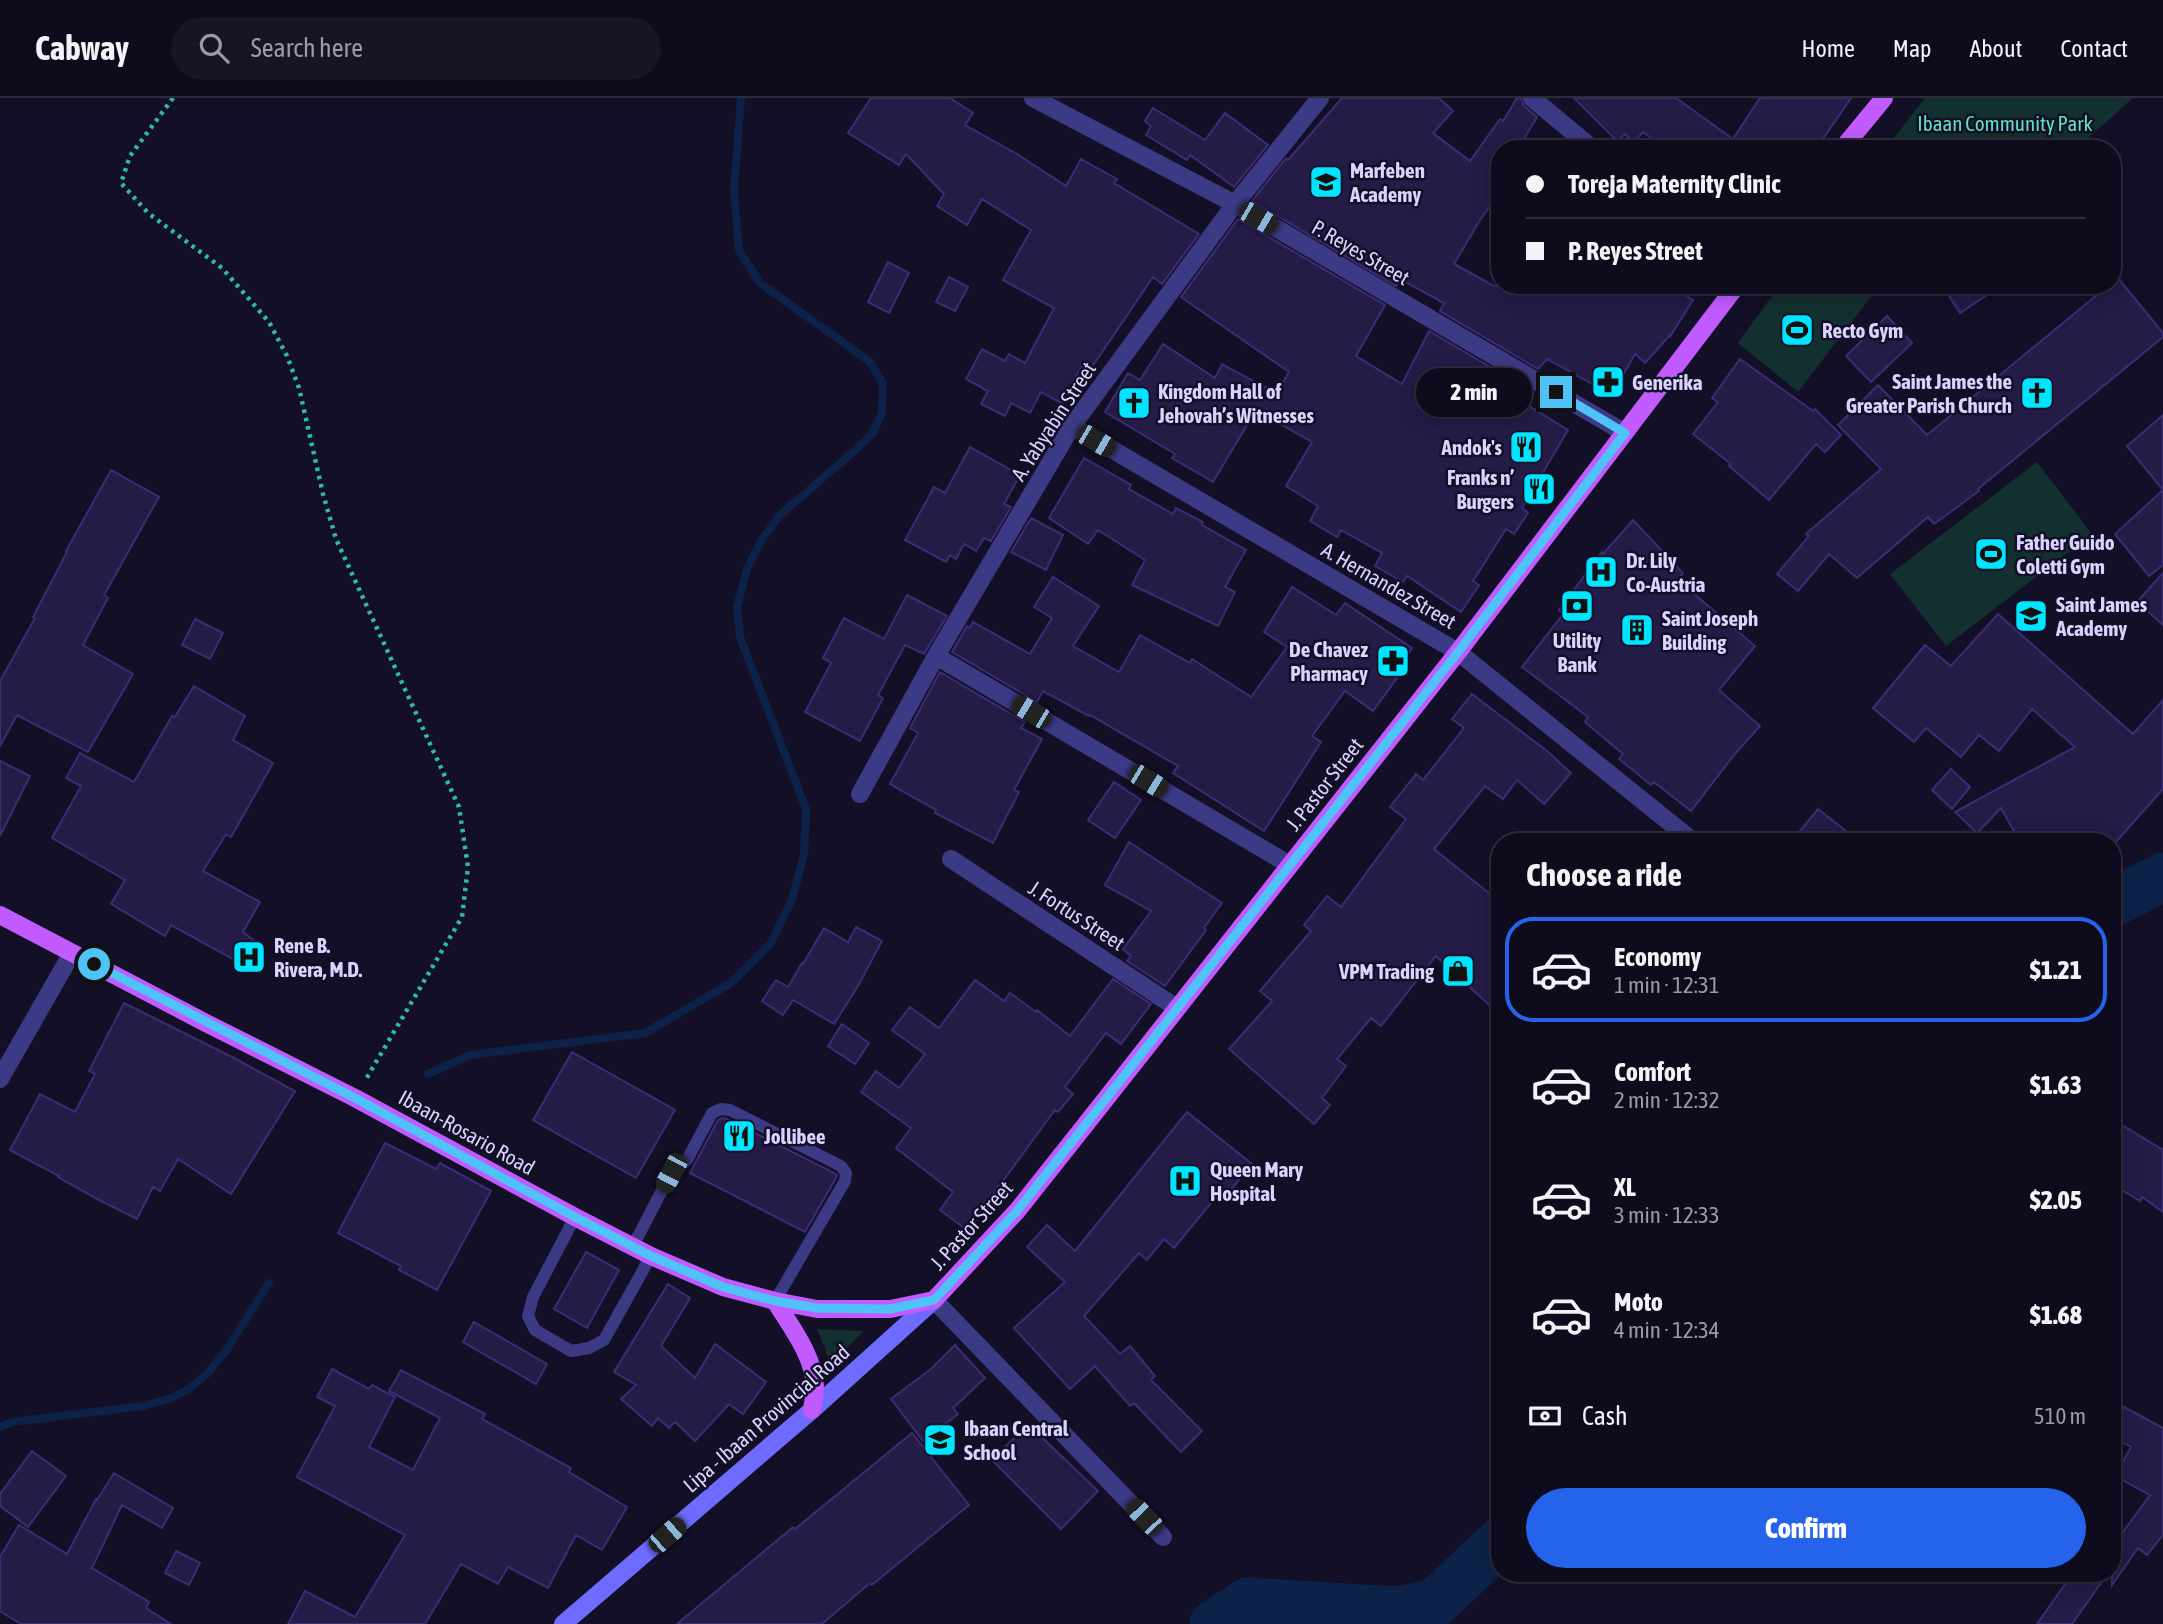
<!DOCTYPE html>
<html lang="en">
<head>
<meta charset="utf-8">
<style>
  :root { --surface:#0e0b1c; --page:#171425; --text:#f1f3f6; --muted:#9b9ba3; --line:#2e2b3b; --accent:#2563eb }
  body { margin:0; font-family:"Asap Condensed",sans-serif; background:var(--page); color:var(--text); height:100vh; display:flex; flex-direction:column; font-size:26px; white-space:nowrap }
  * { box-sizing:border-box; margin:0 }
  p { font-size:23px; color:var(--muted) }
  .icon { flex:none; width:38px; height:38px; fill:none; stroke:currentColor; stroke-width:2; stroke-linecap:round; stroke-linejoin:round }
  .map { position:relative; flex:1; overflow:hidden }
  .drawer { position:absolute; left:1491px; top:735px; width:630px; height:749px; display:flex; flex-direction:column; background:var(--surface); border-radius:28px; box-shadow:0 4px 18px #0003,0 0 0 2px var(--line) }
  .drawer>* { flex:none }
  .banner { position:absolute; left:1491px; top:42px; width:630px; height:154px; border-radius:28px; box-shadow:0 4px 18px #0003,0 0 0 2px var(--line); display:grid; align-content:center; height:154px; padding:0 35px; background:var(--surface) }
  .end { position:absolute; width:32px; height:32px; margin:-16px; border:9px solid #4fc3f7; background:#111; box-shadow:0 0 0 4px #111 }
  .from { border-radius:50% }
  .bubble { position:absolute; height:49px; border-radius:24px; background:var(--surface); box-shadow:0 4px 18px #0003,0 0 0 2px var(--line); font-size:23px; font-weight:800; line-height:49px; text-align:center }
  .car { position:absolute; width:21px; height:42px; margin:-21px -10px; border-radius:9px; box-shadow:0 0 5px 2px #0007; background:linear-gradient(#222 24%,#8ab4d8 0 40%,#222 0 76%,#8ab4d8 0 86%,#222 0) }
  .banner b { display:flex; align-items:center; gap:24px; height:66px; font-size:26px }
  .banner b+b { border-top:2px solid var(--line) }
  .banner i { width:18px; height:18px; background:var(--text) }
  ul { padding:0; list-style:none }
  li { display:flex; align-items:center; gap:21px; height:105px; margin:0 14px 10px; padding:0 21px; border:4px solid transparent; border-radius:28px }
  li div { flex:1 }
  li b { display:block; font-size:26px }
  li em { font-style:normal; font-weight:800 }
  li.on { border-color:var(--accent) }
  li>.icon { width:63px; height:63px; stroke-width:1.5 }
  h2 { padding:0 35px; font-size:32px; line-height:84px }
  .pay { display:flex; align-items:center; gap:18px; height:77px; padding:0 35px; font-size:26px }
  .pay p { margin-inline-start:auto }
  .action { display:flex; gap:14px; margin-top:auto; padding:14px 35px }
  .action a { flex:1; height:80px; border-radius:42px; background:var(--accent); color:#fff; font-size:28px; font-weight:800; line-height:80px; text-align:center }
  header { display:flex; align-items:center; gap:42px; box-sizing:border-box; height:98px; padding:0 35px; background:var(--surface); border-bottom:2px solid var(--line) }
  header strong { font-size:33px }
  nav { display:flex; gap:38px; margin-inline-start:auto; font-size:24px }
  .search { width:490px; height:63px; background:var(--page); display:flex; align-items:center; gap:18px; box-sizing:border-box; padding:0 24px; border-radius:38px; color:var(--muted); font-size:26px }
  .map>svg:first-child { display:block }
  .green { fill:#12302f }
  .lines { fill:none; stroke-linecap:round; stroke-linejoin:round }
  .stream { stroke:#0c2248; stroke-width:8 }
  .river { stroke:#0c2248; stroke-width:49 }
  .building { fill:#241b47; stroke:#3b2d73; stroke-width:2 }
  .path { stroke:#2fb8b0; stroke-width:4.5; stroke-dasharray:3.5 5; stroke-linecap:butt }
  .service { stroke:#3d3a85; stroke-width:12 }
  .minor { stroke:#3d3a85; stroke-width:18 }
  .secondary { stroke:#6f6bff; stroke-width:18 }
  .primary { stroke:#c25bff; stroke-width:18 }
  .route { stroke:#4fc3f7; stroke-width:9 }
  .labels { text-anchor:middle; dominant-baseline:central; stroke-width:5; stroke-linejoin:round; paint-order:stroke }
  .park-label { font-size:21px; fill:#5fe0c0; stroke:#130f26 }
  .poi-label { font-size:21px; font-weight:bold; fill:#d9d4ff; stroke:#130f26; text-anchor:start }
  .street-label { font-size:21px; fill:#d9d4ff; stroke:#130f26 }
</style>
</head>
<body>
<header>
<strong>Cabway</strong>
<div class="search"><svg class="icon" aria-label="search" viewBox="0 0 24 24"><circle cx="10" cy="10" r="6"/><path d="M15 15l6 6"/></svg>Search here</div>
<nav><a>Home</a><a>Map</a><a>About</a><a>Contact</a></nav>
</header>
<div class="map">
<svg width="2163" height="1526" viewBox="0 0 2163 1526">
  <rect width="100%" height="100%" fill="#130f26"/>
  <path class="green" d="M1925,0H2133L2076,51H1885Z
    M1780,187H1880L1798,294L1738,245Z
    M2037,364L2092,436L1946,548L1890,476Z
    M817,1231L864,1233L831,1266Z"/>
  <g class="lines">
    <path class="stream" d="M428,976L470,957L645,935L731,885L771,845L792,801L804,757L806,711L740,539L737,509L747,471L761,443L780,417L852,355L872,336L882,315L883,285L869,263L760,185L739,153L734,93L741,0
      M0,1329L12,1324L143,1308L169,1301L189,1291L207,1276L225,1254L269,1185"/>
    <path class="river" d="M2112,805L2163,779
      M1214,1526L1248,1504L1395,1513L1434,1506L1500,1444"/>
  </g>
  <path class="building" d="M871,0H950L973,15L965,27L1017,56L1066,88L1081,61L1117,81L1114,85L1199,136L1162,186L1153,179L1090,272L1082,268L1061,305L1041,294L1030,315L1011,305L1005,318L981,306L988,293L966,281L982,251L1005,263L1009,256L1025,265L1054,210L1003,182L1031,132L982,101L967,127L937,108L944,96L906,56L899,67L848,35Z
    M1342,0H1439L1453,13L1433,35L1470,63L1500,21L1503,23L1517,0H1521L1524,8L1537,19L1518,51H1500V94L1480,122L1454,166L1494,188L1687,187L1682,195L1693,202L1670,239L1669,238L1645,265L1635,256L1612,297L1547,261L1538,271L1440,213L1444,205L1400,181L1396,188L1252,103L1286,60L1288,62Z
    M1574,0H1676L1733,41L1760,0H1851L1816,51H1666L1643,34L1634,44L1625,36L1617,43Z
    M1153,10L1205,42L1225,15L1268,47L1234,89L1190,57L1187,62L1146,37L1151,28L1145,23Z
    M1238,121L1385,207L1356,258L1402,286L1429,233L1524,289L1516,300L1568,332L1522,410L1528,415L1514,436L1506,431L1473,483L1479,487L1461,514L1407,478L1403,484L1375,468L1382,455L1341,432L1337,439L1310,423L1318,408L1286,388L1312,344L1256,312L1213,384L1172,360L1175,356L1105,314L1128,275L1140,282L1163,246L1215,280L1222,266L1276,295L1289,274L1181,199Z
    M888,164L909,175L889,215L868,204Z
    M949,179L968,189L955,213L936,204Z
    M2118,180L2163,235V239L1978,391L1979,393L1934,426L1928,419L1857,480L1829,456L1798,493L1777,476L1809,438L1806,436L1881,371L1838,327L1878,287L1927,337L2109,187H2112V184Z
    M1942,187H2002L1960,215Z
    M1887,218L1912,245L1871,284L1846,258Z
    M1740,261L1813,313L1815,311L1841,337L1825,354L1816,346L1769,402L1729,368L1731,366L1693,336L1718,304L1712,300Z
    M2163,317V392L2127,348Z
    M970,349L1020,377L1004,406L1011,409L991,443L984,440L976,453L964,446L956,461L950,457L946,464L905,442L934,389L945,395Z
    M1084,360L1131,387L1129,391L1173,416L1176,410L1203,424L1202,427L1246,452L1225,489L1235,494L1218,528L1132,487L1145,462L1098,432L1088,446L1049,420Z
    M111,372L159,399L104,497L108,500L83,547L133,576L88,654L17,617L0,648V583L35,520L33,519L67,454L66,453Z
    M2163,392V467L2149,478L2115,436Z
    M1031,420L1063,437L1046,472L1011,454Z
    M1633,422L1683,475L1678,482L1755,548L1719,592L1760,628L1734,657L1691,713L1654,684L1651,687L1619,661L1623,656L1585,624L1588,619L1522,569L1563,516L1559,512L1602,454L1603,456Z
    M2163,475V527L2137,504Z
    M1053,479L1099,508L1073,548L1119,574L1140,537L1190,565L1192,561L1251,599L1287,549L1264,534L1292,489L1336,517L1345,505L1412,550L1394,577L1397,580L1373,613L1345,593L1312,638L1321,644L1264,733L1173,675L1178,668L1090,617L1089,618L1043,593L1037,604L952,554L967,528L970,530L973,524L1030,556L1052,520L1034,509Z
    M907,497L947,518L924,556L905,547L878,597L883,600L860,643L805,614L831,565L823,560L844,520L884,541Z
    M1998,516L2133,636L2163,602V691L2116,744H2020L2001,710L1977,735L1955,714L2075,649L2032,611L1999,653L1979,637L1961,659L1926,630L1914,644L1873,610L1925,547L1951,568Z
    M195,521L223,535L210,561L182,547Z
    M940,574L1025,624L1021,630L1042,641L1014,692L1019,694L993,745L935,715L936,712L890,686L918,635L910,630Z
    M194,588L245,618L233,642L273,665L231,739L226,736L203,773L260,804L243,834L264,850L249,870L171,827L165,838L111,806L125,782L52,740L81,688L66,680L80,655L134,684L172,618L175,619Z
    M1472,596L1547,653L1571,675L1544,706L1517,682L1503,701L1485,688L1434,751L1500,804V917L1436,858L1381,928L1371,920L1337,961L1346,968L1322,1000L1330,1007L1314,1026L1229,951L1272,903L1260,893L1311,833L1304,827L1327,798L1341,809L1406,721L1390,709L1416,676L1423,682L1464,630L1452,621Z
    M0,663L30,678L0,738Z
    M1951,671L1970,689L1952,711L1932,692Z
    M1114,684L1141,702L1115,740L1088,722Z
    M1818,711L1860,744H1791Z
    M1129,744L1222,805L1204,830L1206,832L1165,888L1127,863L1131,858L1123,851L1151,813L1105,787Z
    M856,829L882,843L858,888L834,926L793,902L783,917L762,903L776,882L788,889L802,865L803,866L824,830L848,844Z
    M1113,881L1151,906L1121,946L1106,935L1065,989L1073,996L1058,1014L1055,1012L967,1132L940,1112L953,1094L896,1050L911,1030L861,994L876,973L899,990L925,956L892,932L910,909L939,930L975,882L1004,903L1010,895L1036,914L1037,912L1070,938Z
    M124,905L236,961L295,993L231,1096L178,1061L160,1093L153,1089L137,1121L97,1101L58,1079L59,1078L10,1052L40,996L75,1014L95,976L89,973Z
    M842,926L869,945L855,966L828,948Z
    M572,954L675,1012L636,1080L533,1022Z
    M1187,1014L1252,1066L1221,1104L1215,1100L1174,1150L1164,1141L1147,1162L1139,1155L1084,1218L1120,1256L1130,1248L1155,1278L1151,1282L1202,1333L1181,1354L1134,1305L1130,1308L1095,1268L1070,1291L1014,1230L1065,1184L1027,1149L1047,1127L1075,1153Z
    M722,1020L727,1021L836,1076L837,1078L828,1094L805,1134L690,1075L718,1022Z
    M2112,1021L2163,1052V1114L2142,1099L2140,1103L2112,1086Z
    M385,1045L436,1071L440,1065L491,1093L437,1192L399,1172L401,1168L338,1135Z
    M586,1154L619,1172L587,1230L554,1211Z
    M668,1186L690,1200L661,1248L695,1280L715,1246L766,1284L743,1316L729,1306L695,1343L675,1324L669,1330L658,1320L652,1328L621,1301L636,1287L614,1274Z
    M474,1224L547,1266L536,1286L463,1244Z
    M955,1247L985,1280L953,1310L958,1316L923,1343L891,1301L931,1271Z
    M332,1271L369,1291L372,1287L395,1299L369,1349L413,1372L440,1320L389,1293L401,1272L485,1316L482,1321L571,1370L569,1374L627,1409L602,1452L576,1437L548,1490L508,1469L498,1486L461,1466L425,1526H288L305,1493L355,1519L405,1437L297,1379L335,1308L317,1299Z
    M2124,1309L2163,1330V1437L2147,1457L2138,1450L2112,1487V1449L2150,1397L2115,1378L2131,1349L2112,1338V1331Z
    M1028,1326L1098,1393L1061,1431L992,1362Z
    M912,1335L969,1407L872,1487L870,1485L822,1526H677L793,1429L795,1431Z
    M32,1353L66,1378L28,1429L0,1408V1396Z
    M114,1375L173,1410L162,1430L122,1407L92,1470L149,1504L146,1510L171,1526H21L0,1513V1459L19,1427L67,1456L96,1401L97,1402Z
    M176,1453L200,1465L189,1487L165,1475Z
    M2073,1475H2108L2072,1526H2037Z"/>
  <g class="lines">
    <path class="path" d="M173,0L130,58L121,85L148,115L222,170L269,224L287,258L299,290L323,396L336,441L459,709L468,769L462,819L366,981"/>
    <path class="service" d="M575,1119L533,1199L528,1218L535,1232L571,1253L589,1250L604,1242L651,1158
      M633,1148L671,1075L687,1062L712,1015L721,1011L730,1012L841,1068L846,1075L845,1083L775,1203"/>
    <path class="minor" d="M1033,0L1235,106L1625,335
      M1532,0L1593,51
      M1072,328L1458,554L1694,744
      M936,558L1290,767
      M860,696L936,558L1072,328L1235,106L1320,0
      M951,761L1177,910
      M0,981L72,855
      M934,1202L1163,1439"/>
    <path class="secondary" d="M563,1526L812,1312L934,1202"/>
    <path class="primary" d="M1842,51L1884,0
      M0,817L204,924L355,1000L575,1119L651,1158L723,1189L775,1203L817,1211H890L934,1202L1017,1113L1086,1026L1458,554L1737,187
      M775,1203C791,1229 814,1258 815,1289C815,1296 813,1304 812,1312"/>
  </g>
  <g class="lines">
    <path class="route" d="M94,866L355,1000L575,1119L651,1158L723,1189L775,1203L817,1210L890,1211L934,1202L1017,1113L1086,1026L1458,554L1625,335L1556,294"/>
  </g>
  <defs>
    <symbol id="school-square" viewBox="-11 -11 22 22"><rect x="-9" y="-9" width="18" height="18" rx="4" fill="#00e5ff" stroke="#130f26"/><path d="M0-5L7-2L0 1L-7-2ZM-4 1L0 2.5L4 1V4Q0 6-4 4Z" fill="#111"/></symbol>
    <symbol id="stadium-square" viewBox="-11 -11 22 22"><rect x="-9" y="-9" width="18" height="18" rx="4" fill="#00e5ff" stroke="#130f26"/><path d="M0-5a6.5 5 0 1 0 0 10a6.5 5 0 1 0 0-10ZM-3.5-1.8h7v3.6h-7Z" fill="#111"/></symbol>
    <symbol id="pharmacy-square" viewBox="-11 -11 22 22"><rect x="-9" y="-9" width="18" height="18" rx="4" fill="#00e5ff" stroke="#130f26"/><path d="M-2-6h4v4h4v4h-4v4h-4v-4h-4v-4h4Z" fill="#111"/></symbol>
    <symbol id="church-square" viewBox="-11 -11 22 22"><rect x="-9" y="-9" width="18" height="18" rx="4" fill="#00e5ff" stroke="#130f26"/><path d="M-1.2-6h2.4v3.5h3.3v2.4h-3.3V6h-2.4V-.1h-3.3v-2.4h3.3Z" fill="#111"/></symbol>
    <symbol id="restaurant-square" viewBox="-11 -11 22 22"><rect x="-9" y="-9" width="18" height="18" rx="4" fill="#00e5ff" stroke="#130f26"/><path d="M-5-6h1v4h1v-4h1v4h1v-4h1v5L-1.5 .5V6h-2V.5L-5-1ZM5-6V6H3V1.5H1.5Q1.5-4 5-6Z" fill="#111"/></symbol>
    <symbol id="hospital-square" viewBox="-11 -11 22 22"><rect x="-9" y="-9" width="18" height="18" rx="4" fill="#00e5ff" stroke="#130f26"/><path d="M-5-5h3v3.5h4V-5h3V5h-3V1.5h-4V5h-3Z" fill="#111"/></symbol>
    <symbol id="bank-square" viewBox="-11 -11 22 22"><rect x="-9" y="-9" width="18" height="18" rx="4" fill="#00e5ff" stroke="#130f26"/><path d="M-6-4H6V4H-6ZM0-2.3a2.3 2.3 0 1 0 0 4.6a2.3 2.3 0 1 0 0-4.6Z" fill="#111"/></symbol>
    <symbol id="building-square" viewBox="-11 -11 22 22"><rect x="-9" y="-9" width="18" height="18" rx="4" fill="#00e5ff" stroke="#130f26"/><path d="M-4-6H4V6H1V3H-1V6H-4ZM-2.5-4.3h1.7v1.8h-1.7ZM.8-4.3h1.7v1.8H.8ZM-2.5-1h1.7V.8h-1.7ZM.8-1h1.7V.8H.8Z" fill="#111"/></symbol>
    <symbol id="shop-square" viewBox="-11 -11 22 22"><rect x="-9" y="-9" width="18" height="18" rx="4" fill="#00e5ff" stroke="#130f26"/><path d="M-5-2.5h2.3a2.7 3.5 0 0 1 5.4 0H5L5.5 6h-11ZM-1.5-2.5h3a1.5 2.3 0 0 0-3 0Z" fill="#111"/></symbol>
  </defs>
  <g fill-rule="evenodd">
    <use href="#school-square" x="1307" y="65" width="38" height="38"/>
    <use href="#stadium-square" x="1778" y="213" width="38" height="38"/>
    <use href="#pharmacy-square" x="1589" y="265" width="38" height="38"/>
    <use href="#church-square" x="2018" y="276" width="38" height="38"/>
    <use href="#church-square" x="1115" y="286" width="38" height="38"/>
    <use href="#restaurant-square" x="1507" y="330" width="38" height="38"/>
    <use href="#restaurant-square" x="1520" y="372" width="38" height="38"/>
    <use href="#stadium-square" x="1972" y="437" width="38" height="38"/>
    <use href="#hospital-square" x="1582" y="455" width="38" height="38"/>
    <use href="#bank-square" x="1558" y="489" width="38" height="38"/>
    <use href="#school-square" x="2012" y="499" width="38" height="38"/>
    <use href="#building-square" x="1618" y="513" width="38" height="38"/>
    <use href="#pharmacy-square" x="1374" y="544" width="38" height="38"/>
    <use href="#hospital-square" x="230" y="840" width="38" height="38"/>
    <use href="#shop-square" x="1439" y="854" width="38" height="38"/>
    <use href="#restaurant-square" x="720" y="1019" width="38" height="38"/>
    <use href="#hospital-square" x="1166" y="1064" width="38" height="38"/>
    <use href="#school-square" x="921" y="1323" width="38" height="38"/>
  </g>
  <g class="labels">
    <g class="park-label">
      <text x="2005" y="25">Ibaan Community Park</text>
    </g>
    <g class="poi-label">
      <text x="1350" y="72">Marfeben<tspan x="1350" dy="24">Academy</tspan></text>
      <text x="1822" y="232">Recto Gym</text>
      <text x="2012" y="283" text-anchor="end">Saint James the<tspan x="2012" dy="24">Greater Parish Church</tspan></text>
      <text x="1632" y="284">Generika</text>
      <text x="1158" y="293">Kingdom Hall of<tspan x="1158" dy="24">Jehovah’s Witnesses</tspan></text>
      <text x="1502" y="349" text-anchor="end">Andok's</text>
      <text x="1514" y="379" text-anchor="end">Franks n’<tspan x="1514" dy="24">Burgers</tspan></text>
      <text x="2016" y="444">Father Guido<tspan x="2016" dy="24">Coletti Gym</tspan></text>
      <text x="1626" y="462">Dr. Lily<tspan x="1626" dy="24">Co-Austria</tspan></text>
      <text x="2056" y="506">Saint James<tspan x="2056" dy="24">Academy</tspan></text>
      <text x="1662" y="520">Saint Joseph<tspan x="1662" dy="24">Building</tspan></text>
      <text x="1577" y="542" text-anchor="middle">Utility<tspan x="1577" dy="24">Bank</tspan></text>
      <text x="1368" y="551" text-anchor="end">De Chavez<tspan x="1368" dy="24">Pharmacy</tspan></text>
      <text x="274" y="847">Rene B.<tspan x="274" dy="24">Rivera, M.D.</tspan></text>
      <text x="1434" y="873" text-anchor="end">VPM Trading</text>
      <text x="764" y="1038">Jollibee</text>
      <text x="1210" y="1071">Queen Mary<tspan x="1210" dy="24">Hospital</tspan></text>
      <text x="964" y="1330">Ibaan Central<tspan x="964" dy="24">School</tspan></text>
    </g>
    <g class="street-label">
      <text transform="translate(1361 154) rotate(30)">P. Reyes Street</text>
      <text transform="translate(1053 323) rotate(-57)">A. Yabyabin Street</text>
      <text transform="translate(1389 487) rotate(30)">A. Hernandez Street</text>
      <text transform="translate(1324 686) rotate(-52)">J. Pastor Street</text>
      <text transform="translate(1077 817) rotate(33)">J. Fortus Street</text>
      <text transform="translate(467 1034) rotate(29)">Ibaan-Rosario Road</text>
      <text transform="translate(971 1127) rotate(-48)">J. Pastor Street</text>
      <text transform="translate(766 1320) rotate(-41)">Lipa - Ibaan Provincial Road</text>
    </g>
  </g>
</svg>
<i class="end from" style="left:94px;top:866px"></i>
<i class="end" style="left:1556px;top:294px"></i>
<div class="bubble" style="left:1416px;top:270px;width:116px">2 min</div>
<i class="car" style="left:1258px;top:120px;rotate:120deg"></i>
<i class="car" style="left:1096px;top:343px;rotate:120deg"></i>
<i class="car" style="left:1031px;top:614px;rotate:301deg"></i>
<i class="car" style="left:1148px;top:683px;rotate:121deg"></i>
<i class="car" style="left:671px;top:1075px;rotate:208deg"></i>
<i class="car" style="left:1144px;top:1419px;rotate:316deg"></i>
<i class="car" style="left:667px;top:1437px;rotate:49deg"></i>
<div class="banner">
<b><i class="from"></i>Toreja Maternity Clinic</b>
<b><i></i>P. Reyes Street</b>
</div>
<section class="drawer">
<h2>Choose a ride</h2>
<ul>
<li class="on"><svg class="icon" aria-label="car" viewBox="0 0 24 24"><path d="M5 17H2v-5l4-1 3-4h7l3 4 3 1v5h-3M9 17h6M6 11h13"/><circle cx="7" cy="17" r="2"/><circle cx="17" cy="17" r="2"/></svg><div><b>Economy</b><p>1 min · 12:31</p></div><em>$1.21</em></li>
<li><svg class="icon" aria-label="car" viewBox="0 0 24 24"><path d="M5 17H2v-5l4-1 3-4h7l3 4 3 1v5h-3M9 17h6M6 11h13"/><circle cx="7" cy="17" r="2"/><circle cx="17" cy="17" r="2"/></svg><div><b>Comfort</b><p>2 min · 12:32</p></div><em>$1.63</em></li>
<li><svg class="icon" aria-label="car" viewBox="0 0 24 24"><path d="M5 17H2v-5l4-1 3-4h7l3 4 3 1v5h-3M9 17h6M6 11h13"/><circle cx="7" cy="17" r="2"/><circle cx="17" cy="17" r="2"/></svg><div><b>XL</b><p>3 min · 12:33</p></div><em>$2.05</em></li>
<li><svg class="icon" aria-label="car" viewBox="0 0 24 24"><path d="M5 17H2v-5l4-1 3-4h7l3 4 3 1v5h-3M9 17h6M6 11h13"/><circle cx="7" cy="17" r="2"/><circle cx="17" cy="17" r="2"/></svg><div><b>Moto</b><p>4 min · 12:34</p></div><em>$1.68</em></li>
</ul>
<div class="pay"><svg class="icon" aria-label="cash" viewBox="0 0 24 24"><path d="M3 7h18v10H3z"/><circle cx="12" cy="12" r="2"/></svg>Cash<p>510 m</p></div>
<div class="action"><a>Confirm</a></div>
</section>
</div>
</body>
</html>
